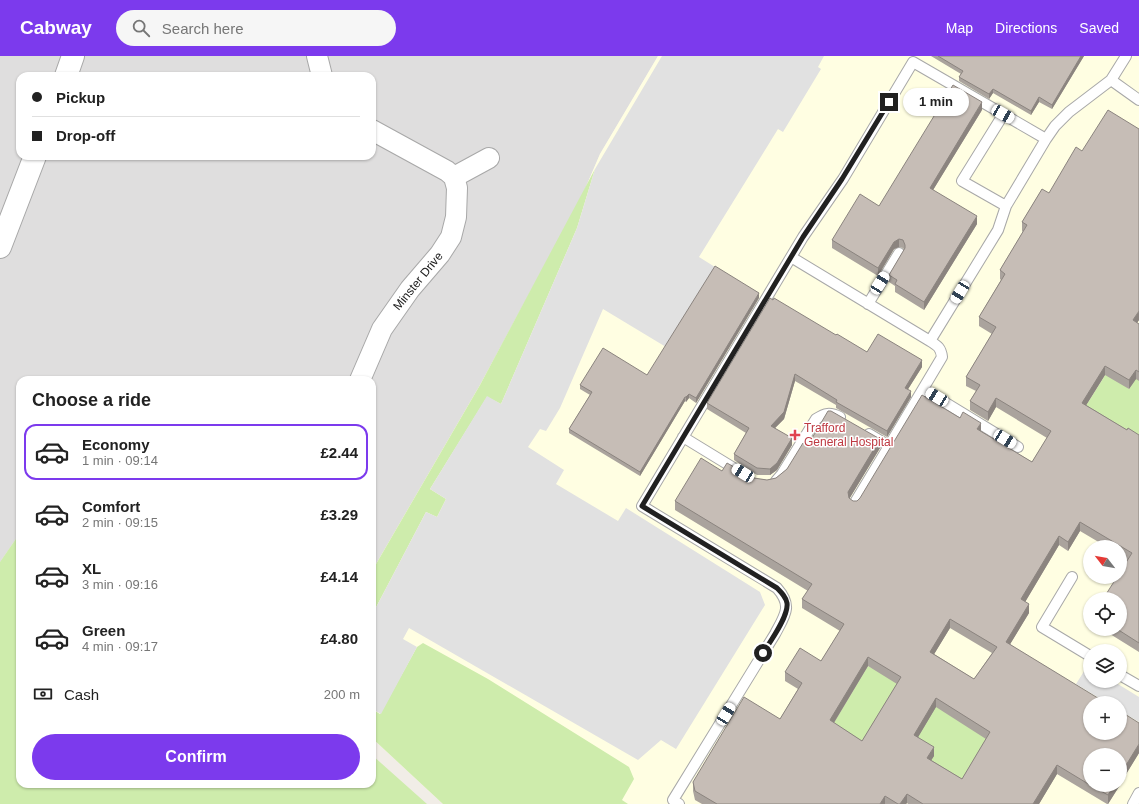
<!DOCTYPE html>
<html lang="en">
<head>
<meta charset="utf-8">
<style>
  :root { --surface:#fff; --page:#f6f6f6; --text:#222; --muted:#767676; --line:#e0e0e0; --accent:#7c3aed }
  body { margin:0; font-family:Arial,sans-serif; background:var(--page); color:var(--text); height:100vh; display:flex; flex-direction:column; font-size:15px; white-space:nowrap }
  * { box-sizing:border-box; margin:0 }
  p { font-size:13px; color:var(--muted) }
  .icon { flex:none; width:22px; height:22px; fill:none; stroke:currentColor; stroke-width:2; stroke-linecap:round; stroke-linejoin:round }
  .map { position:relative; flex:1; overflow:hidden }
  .drawer { position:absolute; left:16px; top:320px; width:360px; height:412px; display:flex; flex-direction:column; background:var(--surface); border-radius:12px; box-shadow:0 1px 3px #0004 }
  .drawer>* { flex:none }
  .hud { position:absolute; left:16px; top:16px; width:360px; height:88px; border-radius:12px; box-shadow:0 1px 3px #0004; display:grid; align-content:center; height:88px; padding:0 16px; background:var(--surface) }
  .needle { width:26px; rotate:301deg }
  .buttons { position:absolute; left:1083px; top:484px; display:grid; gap:8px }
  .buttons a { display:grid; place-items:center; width:44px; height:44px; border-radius:50%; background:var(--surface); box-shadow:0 1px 3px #0004; font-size:20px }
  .end { position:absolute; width:18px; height:18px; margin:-9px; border:5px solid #212121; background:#fff; box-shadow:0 0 0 2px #fff }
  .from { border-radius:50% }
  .bubble { position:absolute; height:28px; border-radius:14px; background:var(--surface); box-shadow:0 1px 3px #0004; font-size:13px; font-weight:600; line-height:28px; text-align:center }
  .car { position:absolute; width:12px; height:24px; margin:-12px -6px; border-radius:5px; box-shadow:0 0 3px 1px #0007; background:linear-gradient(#fff 24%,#345 0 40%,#fff 0 76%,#345 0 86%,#fff 0) }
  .hud b { display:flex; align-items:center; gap:14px; height:38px; font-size:15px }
  .hud b+b { border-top:1px solid var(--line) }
  .hud i { width:10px; height:10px; background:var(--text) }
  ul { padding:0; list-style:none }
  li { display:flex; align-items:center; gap:12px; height:56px; margin:0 8px 6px; padding:0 8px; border:2px solid transparent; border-radius:12px }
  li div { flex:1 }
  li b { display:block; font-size:15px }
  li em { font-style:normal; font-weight:600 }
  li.active { border-color:var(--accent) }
  li>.icon { width:36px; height:36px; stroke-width:1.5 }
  h2 { padding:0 16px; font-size:18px; line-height:48px }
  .pay { display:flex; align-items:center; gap:10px; height:44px; padding:0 16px; font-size:15px }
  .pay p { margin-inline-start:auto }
  .button { display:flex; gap:8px; margin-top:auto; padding:8px 16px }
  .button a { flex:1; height:46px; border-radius:24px; background:var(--accent); color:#fff; font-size:16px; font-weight:600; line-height:46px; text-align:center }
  header { display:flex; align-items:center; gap:24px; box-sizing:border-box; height:56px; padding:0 20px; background:var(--accent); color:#fff }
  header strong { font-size:19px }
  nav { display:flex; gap:22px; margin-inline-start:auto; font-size:14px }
  .search { width:280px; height:36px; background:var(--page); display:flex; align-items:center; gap:10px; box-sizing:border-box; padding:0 14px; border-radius:22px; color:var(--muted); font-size:15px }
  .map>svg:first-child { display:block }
  .residential { fill:#dfdede; fill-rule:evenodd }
  .education { fill:#fffee2; fill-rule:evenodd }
  .grass { fill:#ceecac }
  .parking { fill:#e1e1e1 }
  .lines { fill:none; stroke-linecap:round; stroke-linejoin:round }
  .service-casing { stroke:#a8a8a8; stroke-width:12 }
  .minor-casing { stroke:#a8a8a8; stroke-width:22 }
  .tertiary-casing { stroke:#a8a8a8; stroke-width:24 }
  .service { stroke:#fff; stroke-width:10 }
  .minor { stroke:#fff; stroke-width:20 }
  .tertiary { stroke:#fff; stroke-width:22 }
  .wall { fill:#aaa39d; fill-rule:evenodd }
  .shaded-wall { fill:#8b847f }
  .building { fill:#c6bdb6; stroke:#8b847f; fill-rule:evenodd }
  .route { stroke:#212121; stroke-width:5 }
  .health-dot { fill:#e0444e; stroke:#fff; stroke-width:1.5 }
  .labels { text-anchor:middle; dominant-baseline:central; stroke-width:3; stroke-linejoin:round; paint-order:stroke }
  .street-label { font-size:12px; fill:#212121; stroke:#fff }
  .health-label { font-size:12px; fill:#be3a42; stroke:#fff; text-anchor:start }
</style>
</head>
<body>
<header>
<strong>Cabway</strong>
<div class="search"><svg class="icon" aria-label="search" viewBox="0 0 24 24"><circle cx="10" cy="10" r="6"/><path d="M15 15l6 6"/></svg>Search here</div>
<nav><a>Map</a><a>Directions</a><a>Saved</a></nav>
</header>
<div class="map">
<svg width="1139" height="748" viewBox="0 0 1139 748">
  <rect width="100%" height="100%" fill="#f1ede7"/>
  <path class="residential" d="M0,0H658L600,98L582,140L480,329L372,515V324H20V477L0,506ZM20,20H372V100H20Z"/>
  <path class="education" d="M658,0H1139V748H443L372,682V515L480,329L582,140L600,98ZM1090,491H1120V521H1090ZM1090,543H1120V573H1090ZM1090,595H1120V625H1090ZM1090,647H1120V677H1090ZM1090,699H1120V729H1090Z"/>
  <path class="grass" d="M595,113L577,172L501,348L487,341L430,433L446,443L437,461L426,456L372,559V515L480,329Z
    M1109,313L1129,333L1137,320L1139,321V388L1082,356Z
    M20,477V728H372V699L427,748H0V506Z
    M423,587L488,623L629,711L634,723L622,744L628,748H443L372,682V653L380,658L417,591Z
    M868,610L872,612L909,617L857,704L824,683Z
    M926,642L991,682L957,740L896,677Z"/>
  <path class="parking" d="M662,0H824L818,11L821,13L783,76L778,73L699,201L715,211L666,291L603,253L560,352L546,375L540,373L528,391L564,414L556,428L618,465L626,452L760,536L765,549L676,693L661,684L638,704L409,572L403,583L417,591L381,658L372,653V559L426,456L437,461L446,443L430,433L487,340L501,348L577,172L595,113Z
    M1088,609L1090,610V625H1113L1139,641V666L1120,655V647H1107L1076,628Z"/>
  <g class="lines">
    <defs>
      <path id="service" d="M1111,24L1139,44
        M1003,59L962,125L1006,150
        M791,201L930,285L998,174L1006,150L1046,83L1055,70L1069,56L1111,24L1126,0
        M868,248L899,197
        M923,333L1018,391
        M869,378L889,390L942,301C941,292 938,290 930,285
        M683,381L737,414
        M776,425L782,418L816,363C825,357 830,356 840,361
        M854,448L889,390
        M1072,521L1042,571L1090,600
        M1120,619L1139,630
        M679,748L673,744L775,578C785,559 793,550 777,532L642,450L803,181L843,123L913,6L1046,83
        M1133,748L1139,737"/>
      <path id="minor" d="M317,0L322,20
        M454,121L489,102
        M360,324L382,273L410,233L440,198L451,181L456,161L457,132L454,121L447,115L372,74"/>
      <path id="tertiary" d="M66,20L73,0
        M0,191L35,100"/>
    </defs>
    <use href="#service" class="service-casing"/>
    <use href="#minor" class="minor-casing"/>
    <use href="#tertiary" class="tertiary-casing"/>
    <use href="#service" class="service"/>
    <use href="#minor" class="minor"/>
    <use href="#tertiary" class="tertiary"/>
  </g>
  <path class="wall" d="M931,0H1084L1052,53L1039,46L1031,59L993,37L989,43L959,25V21L961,18Z
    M982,54L933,134L977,168L924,254L895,236V230L889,226V219L904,194L903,192L899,191L894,193L878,220L832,192V184L879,150Z
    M1042,133L1139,264L1137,267L1139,268V325L1136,323L1129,333L1105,319L1086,349L1127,374L1139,379V596L1102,573H1120L1127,503L1120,499V491H1107L1080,475L1068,495L1059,489L1025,546L1029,557L1010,588L1139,697L1120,728V699L1090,729H1120L1108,748H1107L1057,718L1039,748H908L907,747L906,748H702L695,744L693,735V726L780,663L798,633L785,625V616L821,605L840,575L802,552V543L808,535L675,454V445L722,415L754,422L767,424L776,422L787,413L808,389L880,392L849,443L853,445H857L981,375L1032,406L1047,382L996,351L988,365L970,354V345L976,335L966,330V321L992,278L979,270V261L1001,224L1000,223V214L1023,176L1022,175V166ZM950,572L992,597L974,623L934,598ZM868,610L897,628L862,685L834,667ZM936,651L986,683L962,723L931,704L934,700L918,681Z
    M759,242L696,347L689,342L686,346L685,345L640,420L569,377V373L590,339L580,333V329L647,319Z
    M836,279L867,296L922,311L908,333L911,341L887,381L836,352V349L795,325L784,363L775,372L792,389L777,414L770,419H757L734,404V398L746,377L707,353V347Z"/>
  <path class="shaded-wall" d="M1081,0H1084L1052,53V49Z
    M993,33V37L989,43V38Z
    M1039,41V46L1031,59V55Z
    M982,46V54L930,139V132Z
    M977,160V168L924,254V246Z
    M899,183V191L894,193L878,220V212L894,186Z
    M759,237V242L696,347V342Z
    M1139,255V264L1133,273V264Z
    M922,304V311L905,338V332Z
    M1105,310V319L1082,356V347Z
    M1136,314V323L1129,333V324Z
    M795,318V325L784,363L771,376V370Z
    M911,335V341L887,381V375Z
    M689,338V342L686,346V341Z
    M685,341V345L640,420V416Z
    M996,342V351L988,365V356Z
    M981,367V376L977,373Z
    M792,382V389L777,414L770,419V413Z
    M880,383V392L848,445V436Z
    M1080,466V475L1068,495V486Z
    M1059,480V489L1021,553V543Z
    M1029,548V557L1006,595V586Z
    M950,563V572L930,605V596Z
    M868,601V610L830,673V664Z
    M936,642V651L914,688V679Z
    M1139,688V697L1120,728V719Z
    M934,691V700L927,711V702Z
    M1057,709V718L1039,748H1033Z
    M1114,729H1120L1108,748V739Z
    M907,738V747L906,748H900Z
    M885,740V748H880Z"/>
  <path class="building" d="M938,0H1081L1052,49L1039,41L1031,55L993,33L989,38L959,21L963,15Z
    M953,29L982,46L930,132L977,160L924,246L895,228L897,224L889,219L905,192V189L903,184L899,183L894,186L878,212L832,184L860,138L879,150Z
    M1108,54L1139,73V255L1133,264L1139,268V316L1136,314L1129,324L1105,310L1082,347L1127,374L1128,372L1139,379V587L1117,573H1120V543H1103L1117,521H1120V516L1132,497L1080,466L1068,486L1059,480L1021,543L1029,548L1006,586L1106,647H1090V677H1120V655L1139,667V688L1120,719V699H1090V729L1057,709L1033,748H923L907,738L900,748H898L885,740L880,748H717L695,735L693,726L744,641L780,663L802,627L785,616L800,592L821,605L844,568L802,543L812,528L675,445L701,402L722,415L727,407L754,422L767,424L776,422L787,413L803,387L808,389L828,355H831L880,383L848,436L849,442L853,445H857L860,442L922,339L960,362L963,356L981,367L977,373L1032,406L1051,375L996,342L988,356L970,345L980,329L966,321L996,271L979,261L1005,218L1000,214L1027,169L1022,166L1042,133L1049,137L1076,91L1082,95ZM950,563L997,591L974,623L930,596ZM868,601L901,621L862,685L830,664ZM936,642L990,676L962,723L927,702L934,691L914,679Z
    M715,210L759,237L696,342L689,338L686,341H685L640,416L569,373L592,336L580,329L603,292L647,319Z
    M770,242L773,244L774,242L836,279L837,278L867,296L878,278L922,304L905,332L911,335L887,375L836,346L837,344L795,318L784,356L771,370L792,382L777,407L770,413L757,412L734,398L749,372L707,347Z
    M1090,729H1114L1108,739Z"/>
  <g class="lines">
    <path class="route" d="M763,597C770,586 789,560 787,547C786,541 782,537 777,532L642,450L803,181L842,123L889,46"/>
  </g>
  <path class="health-dot" d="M793 373h4v4h4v4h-4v4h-4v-4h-4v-4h4z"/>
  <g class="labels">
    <g class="street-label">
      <text transform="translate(418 225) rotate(-51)">Minster Drive</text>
    </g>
    <g class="health-label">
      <text x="804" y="372">Trafford<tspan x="804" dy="14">General Hospital</tspan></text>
    </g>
  </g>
</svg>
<div class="buttons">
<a><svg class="needle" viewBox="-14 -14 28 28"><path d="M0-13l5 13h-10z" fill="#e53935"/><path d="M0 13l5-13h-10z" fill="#767676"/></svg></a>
<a><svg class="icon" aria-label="locate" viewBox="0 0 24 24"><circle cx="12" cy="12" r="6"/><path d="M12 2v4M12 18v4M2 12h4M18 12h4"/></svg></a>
<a><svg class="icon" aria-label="layers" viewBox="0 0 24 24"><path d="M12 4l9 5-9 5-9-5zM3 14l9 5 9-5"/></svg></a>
<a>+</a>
<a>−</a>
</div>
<i class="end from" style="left:763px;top:597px"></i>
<i class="end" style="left:889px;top:46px"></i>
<div class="bubble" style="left:903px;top:32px;width:66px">1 min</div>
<i class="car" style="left:1003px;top:58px;rotate:120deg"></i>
<i class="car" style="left:880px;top:227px;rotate:32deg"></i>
<i class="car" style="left:960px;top:236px;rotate:211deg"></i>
<i class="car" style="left:937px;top:341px;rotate:301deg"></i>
<i class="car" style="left:1005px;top:383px;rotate:121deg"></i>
<i class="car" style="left:743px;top:417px;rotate:301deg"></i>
<i class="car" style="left:726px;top:658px;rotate:31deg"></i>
<div class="hud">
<b><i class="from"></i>Pickup</b>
<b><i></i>Drop-off</b>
</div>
<section class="drawer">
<h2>Choose a ride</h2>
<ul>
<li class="active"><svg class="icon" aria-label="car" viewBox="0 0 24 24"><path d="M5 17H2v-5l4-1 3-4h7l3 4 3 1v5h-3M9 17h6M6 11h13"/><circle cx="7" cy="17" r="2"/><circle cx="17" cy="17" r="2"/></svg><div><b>Economy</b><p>1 min · 09:14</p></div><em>£2.44</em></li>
<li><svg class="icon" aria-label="car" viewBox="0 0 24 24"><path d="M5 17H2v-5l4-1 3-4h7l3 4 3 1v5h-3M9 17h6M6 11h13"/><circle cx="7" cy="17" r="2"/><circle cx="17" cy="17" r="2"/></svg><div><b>Comfort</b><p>2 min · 09:15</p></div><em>£3.29</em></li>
<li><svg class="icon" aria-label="car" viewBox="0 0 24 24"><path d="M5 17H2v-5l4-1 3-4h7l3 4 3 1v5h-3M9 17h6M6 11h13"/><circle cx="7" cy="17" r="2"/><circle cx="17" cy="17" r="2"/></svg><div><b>XL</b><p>3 min · 09:16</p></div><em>£4.14</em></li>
<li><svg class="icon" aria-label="car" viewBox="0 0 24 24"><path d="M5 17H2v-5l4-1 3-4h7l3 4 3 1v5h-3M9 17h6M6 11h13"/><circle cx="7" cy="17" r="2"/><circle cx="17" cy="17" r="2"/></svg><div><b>Green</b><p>4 min · 09:17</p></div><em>£4.80</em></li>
</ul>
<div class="pay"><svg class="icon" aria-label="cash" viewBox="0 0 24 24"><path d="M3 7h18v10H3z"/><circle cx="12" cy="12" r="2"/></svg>Cash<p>200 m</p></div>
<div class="button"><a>Confirm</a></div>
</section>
</div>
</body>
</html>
